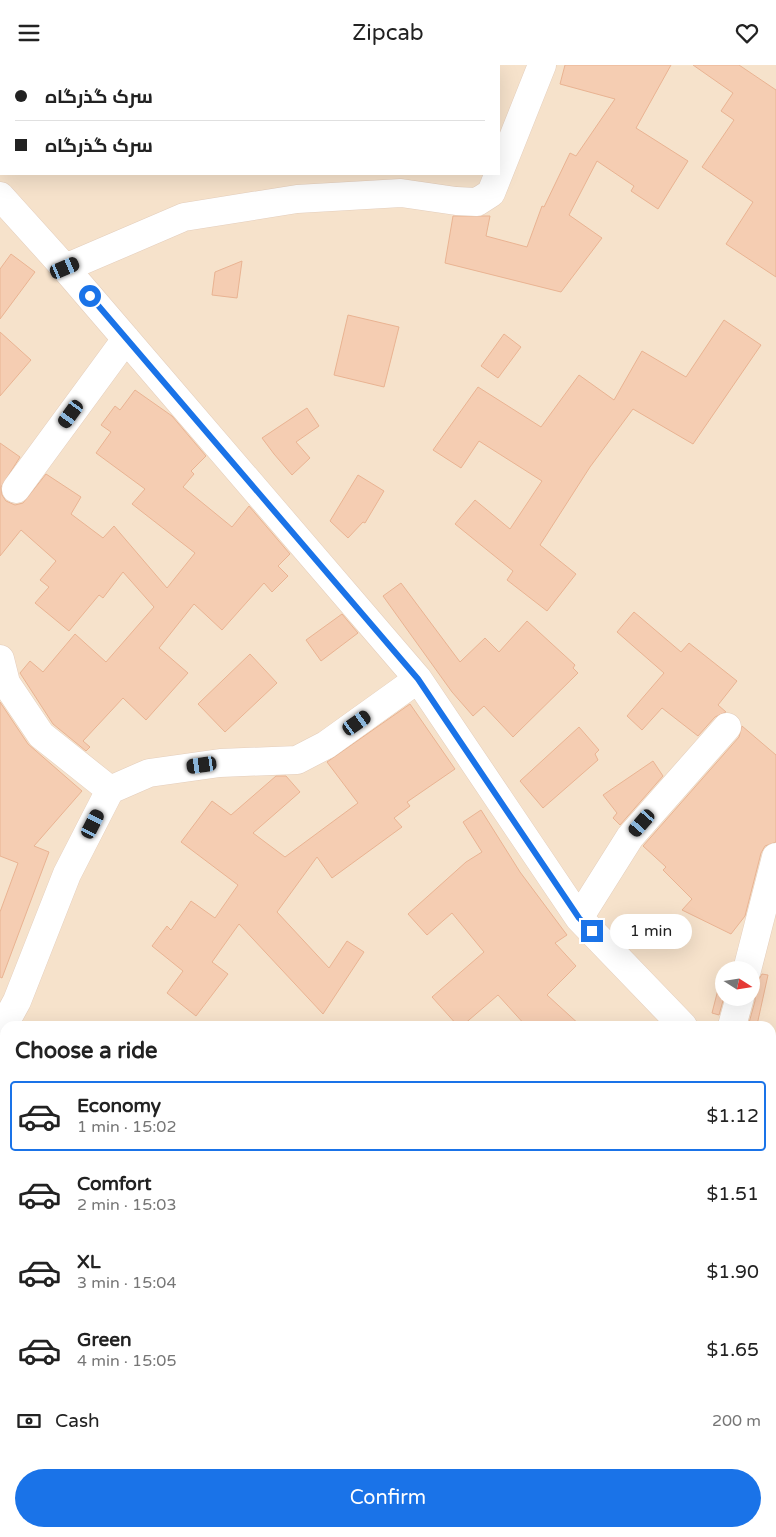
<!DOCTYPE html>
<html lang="en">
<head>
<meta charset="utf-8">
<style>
  :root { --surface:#fff; --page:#f2f2f2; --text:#222; --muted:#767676; --line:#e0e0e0; --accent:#1a73e8 }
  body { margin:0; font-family:"Varela Round",Cairo,sans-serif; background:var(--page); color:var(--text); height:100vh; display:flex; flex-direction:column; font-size:19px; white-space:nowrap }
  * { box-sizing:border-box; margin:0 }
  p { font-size:16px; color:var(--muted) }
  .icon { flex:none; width:28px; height:28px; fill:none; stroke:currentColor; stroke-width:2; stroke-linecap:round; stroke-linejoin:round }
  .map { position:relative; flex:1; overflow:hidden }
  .panel { position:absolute; left:0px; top:956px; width:776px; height:516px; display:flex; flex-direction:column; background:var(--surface); border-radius:15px 15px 0 0; box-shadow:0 5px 20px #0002 }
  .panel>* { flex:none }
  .hud { position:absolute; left:0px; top:0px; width:500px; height:110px; box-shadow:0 5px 20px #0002; display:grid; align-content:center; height:110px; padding:0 15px; background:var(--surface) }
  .needle { width:32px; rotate:102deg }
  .controls { position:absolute; left:715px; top:896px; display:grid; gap:10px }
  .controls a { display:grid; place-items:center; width:45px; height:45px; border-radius:50%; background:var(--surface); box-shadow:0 5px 20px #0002; font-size:25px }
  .end { position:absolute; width:22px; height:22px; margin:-11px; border:6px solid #1a73e8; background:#fff; box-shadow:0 0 0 2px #fff }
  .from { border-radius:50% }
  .bubble { position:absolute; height:35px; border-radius:18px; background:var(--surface); box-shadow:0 5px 20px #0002; font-size:16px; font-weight:600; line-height:35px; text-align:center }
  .car { position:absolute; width:15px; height:30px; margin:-15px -8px; border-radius:6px; box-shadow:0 0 4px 1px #0007; background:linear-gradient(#222 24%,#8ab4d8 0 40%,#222 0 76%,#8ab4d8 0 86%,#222 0) }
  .hud b { display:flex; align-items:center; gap:18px; height:48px; font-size:19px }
  .hud b+b { border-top:1px solid var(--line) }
  .hud i { width:12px; height:12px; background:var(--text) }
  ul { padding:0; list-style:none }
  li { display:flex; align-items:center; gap:15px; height:70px; margin:0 10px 8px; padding:0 5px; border:2px solid transparent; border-radius:5px }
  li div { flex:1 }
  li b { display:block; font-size:19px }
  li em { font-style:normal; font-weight:600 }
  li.selected { border-color:var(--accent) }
  li>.icon { width:45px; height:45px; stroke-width:1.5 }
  h2 { padding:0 15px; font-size:22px; line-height:60px }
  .pay { display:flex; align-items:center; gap:12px; height:55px; padding:0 15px; font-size:19px }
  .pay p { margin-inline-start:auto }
  .primary-button { display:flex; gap:10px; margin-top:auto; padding:10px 15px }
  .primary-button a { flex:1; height:58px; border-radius:30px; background:var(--accent); color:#fff; font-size:20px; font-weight:600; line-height:58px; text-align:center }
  header { display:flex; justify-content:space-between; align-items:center; height:65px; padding:0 15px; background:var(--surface); font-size:22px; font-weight:600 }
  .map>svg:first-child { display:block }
  .residential { fill:#f6e2cb; fill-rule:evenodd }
  .building { fill:#f5cdb2; stroke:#e9b392 }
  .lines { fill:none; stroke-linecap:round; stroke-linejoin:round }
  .minor-casing { stroke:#e4cebc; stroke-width:29 }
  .minor { stroke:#fff; stroke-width:28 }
  .route { stroke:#1a73e8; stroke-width:6 }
</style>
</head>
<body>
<header><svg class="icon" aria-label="menu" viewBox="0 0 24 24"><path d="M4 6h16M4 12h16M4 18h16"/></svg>Zipcab<svg class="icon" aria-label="heart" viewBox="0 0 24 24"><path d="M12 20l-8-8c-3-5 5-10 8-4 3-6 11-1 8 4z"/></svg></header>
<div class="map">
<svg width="776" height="1472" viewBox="0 0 776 1472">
  <rect width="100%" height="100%" fill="#fef1dc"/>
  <path class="residential" d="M0,0H776V1472H0ZM1,1H499V109H1ZM724,905H751V932H724ZM5,961H771V1468H5Z"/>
  <path class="building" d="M565,0H671L636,63L688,96L658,144L631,126L634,121L597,96L569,150L602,173L561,227L445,198L453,151H490L486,171L527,182L542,141L544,142L570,88L576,91L615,34L560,19Z
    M693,0H739L776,25V212L726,179L753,137L702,102L734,55L721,46L733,28Z
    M11,189L35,207L0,254V204Z
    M242,196L237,233L212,230L215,207Z
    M348,250L399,262L384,322L334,310Z
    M724,255L761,280L693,379L633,344L590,402L540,480L576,509L547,546L507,515L513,506L455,459L475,435L510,464L542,416L479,376L461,403L433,385L478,322L541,362L579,310L614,335L642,286L686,312Z
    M0,267L31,295L0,331Z
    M504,269L521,282L498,313L481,301Z
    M135,325L172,351L206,391L191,406L194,409L183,422L232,462L249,441L290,489L278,501L288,511L272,527L264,518L222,565L194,539L159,583L188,608L146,655L123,633L83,676L90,682L86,686L53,659L20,608L30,596L43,607L75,569L106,597L154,542L123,507L103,533L99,530L69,566L35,538L49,522L40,515L56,496L21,465L0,491V378L20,392L1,422L2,430L6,436L15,440L23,438L46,409L81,432L71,449L103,473L114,461L167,523L195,488L132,439L145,424L96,388L111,367L101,360L115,341L120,345Z
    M307,343L319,361L296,377L310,393L292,410L274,389L262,373Z
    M358,410L384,426L365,458L363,457L348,473L330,456Z
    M401,518L460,597L485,573L499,587L527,556L575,600L573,603L578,608L513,672L484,641L473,651L452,627L383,531Z
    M634,547L681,587L689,578L737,616L718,640L726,647L715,652L698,671L662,643L642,665L627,651L664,608L617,567Z
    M342,549L358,568L321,596L306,575Z
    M250,589L277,618L225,667L198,639Z
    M0,637L28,679L82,726L34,781L49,787L2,913L0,912V847L18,798L0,791Z
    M410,639L455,704L407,737L410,741L394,753L402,762L332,813L317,792L277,847L329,903L347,876L364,887L323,949L239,859L212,897L228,909L196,951L167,928L183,906L152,881L167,861L171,865L191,836L215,853L238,820L181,777L212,736L231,750L276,711H286L300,727L253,768L285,792L358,738L327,697Z
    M742,661L776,690V777L765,781L761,788L745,851L731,869L682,845L692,834L663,805L666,802L643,781L739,672Z
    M579,662L599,685L595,689L598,695L543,743L520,716Z
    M653,696L663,711L620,760L613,753L617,748L603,730Z
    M481,745L520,807L567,870L555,878L576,901L547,930L581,961H526L498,930L462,961H458L432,932L484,887L452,848L427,870L408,849L466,797L482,787L463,757Z
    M724,901L732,903V905H724V932L719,950L712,948Z
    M762,909L768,910L757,960L749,958L755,936V929L751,920L758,916Z"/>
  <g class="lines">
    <defs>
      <path id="minor" d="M26,1L27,0
        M0,45L1,43
        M0,131L65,203L418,614L579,853L683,961
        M65,203L184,152L297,134L401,128L456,136L477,137L491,128L542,0
        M16,424L126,274
        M0,594L6,618L41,670L110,725
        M579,853L630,772L727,662
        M747,905L776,792
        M732,961L740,932
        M0,967L17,936L67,809L110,725L149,708L220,698L297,695L326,680L418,614
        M771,1040L776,1044
        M0,1432L5,1416"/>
    </defs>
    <use href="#minor" class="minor-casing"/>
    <use href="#minor" class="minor"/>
  </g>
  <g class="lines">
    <path class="route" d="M90,231L418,614L579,853L592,866"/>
  </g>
</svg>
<div class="controls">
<a><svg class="needle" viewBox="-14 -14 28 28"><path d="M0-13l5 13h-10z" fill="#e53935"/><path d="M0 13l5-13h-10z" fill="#767676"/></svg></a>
</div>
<i class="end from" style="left:90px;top:231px"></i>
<i class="end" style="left:592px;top:866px"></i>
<div class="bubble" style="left:610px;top:849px;width:82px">1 min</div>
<i class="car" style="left:65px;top:203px;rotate:67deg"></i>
<i class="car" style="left:71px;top:349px;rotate:216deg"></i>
<i class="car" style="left:357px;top:658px;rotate:55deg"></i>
<i class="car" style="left:202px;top:700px;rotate:262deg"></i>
<i class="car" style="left:642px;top:758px;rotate:221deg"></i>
<i class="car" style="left:93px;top:759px;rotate:27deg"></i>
<div class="hud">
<b><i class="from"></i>سرک گذرگاه</b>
<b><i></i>سرک گذرگاه</b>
</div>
<section class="panel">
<h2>Choose a ride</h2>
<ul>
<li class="selected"><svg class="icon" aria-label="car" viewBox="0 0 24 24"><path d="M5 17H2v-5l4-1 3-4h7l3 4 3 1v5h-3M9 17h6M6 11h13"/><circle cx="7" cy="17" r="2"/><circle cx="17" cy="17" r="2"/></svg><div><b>Economy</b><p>1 min · 15:02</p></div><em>$1.12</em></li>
<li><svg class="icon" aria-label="car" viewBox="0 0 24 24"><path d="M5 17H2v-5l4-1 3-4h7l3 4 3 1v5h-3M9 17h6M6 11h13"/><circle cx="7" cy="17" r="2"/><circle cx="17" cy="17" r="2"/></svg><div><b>Comfort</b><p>2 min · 15:03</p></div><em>$1.51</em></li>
<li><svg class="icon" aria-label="car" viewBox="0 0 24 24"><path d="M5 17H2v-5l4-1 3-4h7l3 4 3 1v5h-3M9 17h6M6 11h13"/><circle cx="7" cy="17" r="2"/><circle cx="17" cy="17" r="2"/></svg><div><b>XL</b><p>3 min · 15:04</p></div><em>$1.90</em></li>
<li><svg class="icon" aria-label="car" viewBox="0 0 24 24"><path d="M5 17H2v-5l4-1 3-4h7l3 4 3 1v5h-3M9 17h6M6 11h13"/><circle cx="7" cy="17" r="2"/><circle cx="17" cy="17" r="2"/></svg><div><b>Green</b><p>4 min · 15:05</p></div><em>$1.65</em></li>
</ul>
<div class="pay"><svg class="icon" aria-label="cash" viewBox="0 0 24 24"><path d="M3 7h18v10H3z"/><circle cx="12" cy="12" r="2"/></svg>Cash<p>200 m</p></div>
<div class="primary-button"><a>Confirm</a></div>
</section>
</div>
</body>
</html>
